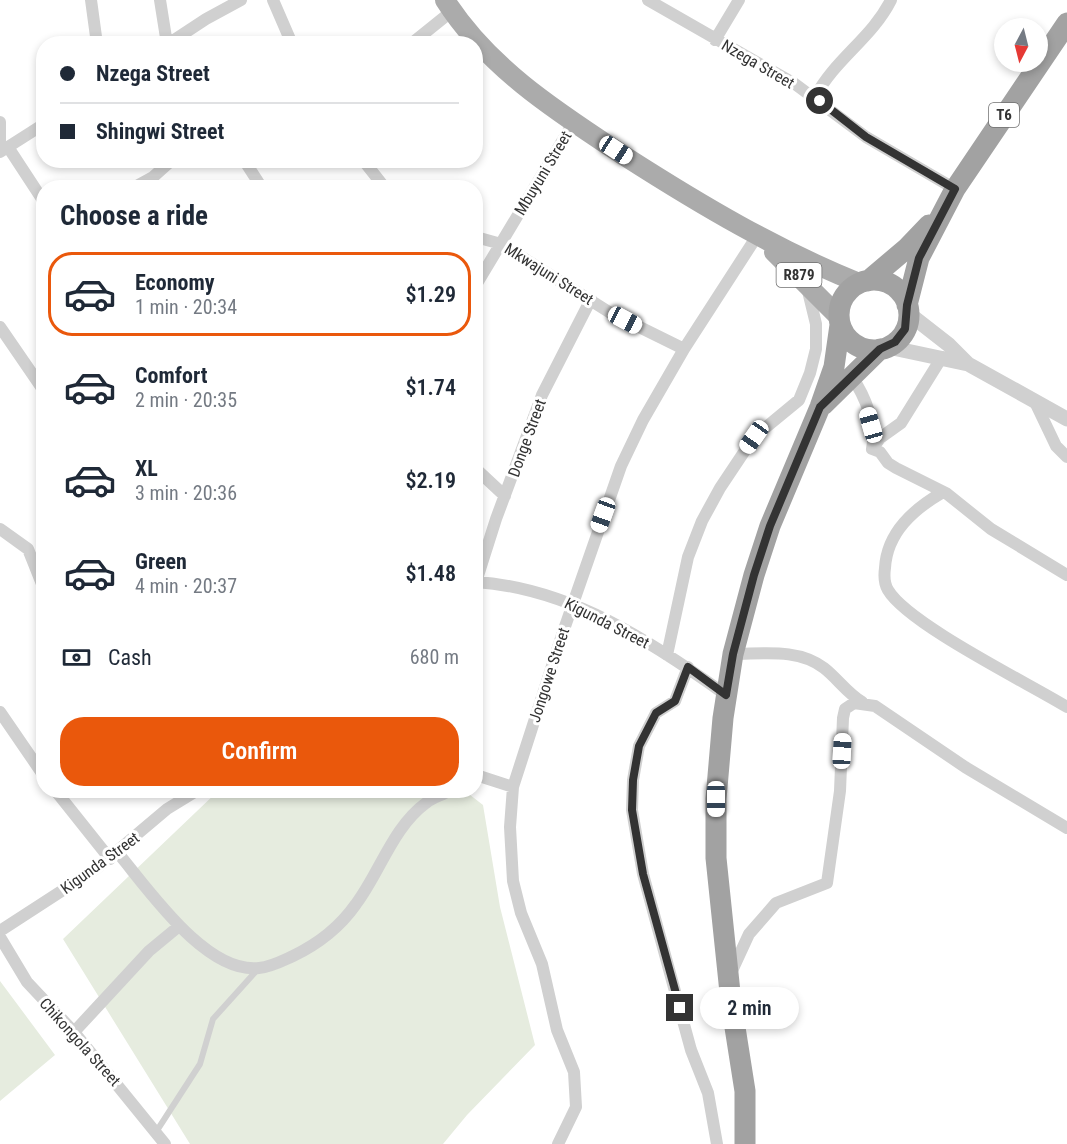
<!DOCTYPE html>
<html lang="en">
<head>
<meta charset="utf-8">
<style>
  :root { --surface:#fff; --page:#f6f6f7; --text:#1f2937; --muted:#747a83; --line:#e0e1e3; --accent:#ea580c }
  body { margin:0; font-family:"Roboto Condensed",sans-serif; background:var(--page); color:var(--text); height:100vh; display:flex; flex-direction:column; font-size:22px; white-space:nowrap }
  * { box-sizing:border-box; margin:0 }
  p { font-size:20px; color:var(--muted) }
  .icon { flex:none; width:33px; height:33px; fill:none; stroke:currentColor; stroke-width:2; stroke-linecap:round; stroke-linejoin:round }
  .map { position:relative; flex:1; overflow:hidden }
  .drawer { position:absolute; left:36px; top:180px; width:447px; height:618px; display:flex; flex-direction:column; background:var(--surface); border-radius:24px; box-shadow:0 3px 9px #0003 }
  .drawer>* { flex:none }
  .hud { position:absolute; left:36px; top:36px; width:447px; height:132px; border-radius:24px; box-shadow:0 3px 9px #0003; display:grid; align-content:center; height:132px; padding:0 24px; background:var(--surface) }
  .needle { width:39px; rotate:187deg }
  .buttons { position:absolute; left:994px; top:18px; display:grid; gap:12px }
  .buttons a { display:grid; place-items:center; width:54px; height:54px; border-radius:50%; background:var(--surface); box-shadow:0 3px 9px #0003; font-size:30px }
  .end { position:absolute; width:27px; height:27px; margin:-14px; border:8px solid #333; background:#fff; box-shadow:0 0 0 3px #fff }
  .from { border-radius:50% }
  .bubble { position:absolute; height:42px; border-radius:21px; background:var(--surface); box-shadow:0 3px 9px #0003; font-size:20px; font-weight:600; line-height:42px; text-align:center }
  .car { position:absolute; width:18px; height:36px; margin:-18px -9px; border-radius:8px; box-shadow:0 0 4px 2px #0007; background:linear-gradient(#fff 24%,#345 0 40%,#fff 0 76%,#345 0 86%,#fff 0) }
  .hud b { display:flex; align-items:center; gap:21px; height:57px; font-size:22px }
  .hud b+b { border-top:2px solid var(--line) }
  .hud i { width:15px; height:15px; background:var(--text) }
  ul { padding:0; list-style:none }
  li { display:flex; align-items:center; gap:18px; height:84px; margin:0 12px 9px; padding:0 12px; border:3px solid transparent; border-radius:24px }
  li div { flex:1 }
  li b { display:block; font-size:22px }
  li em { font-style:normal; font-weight:600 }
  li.current { border-color:var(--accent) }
  li>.icon { width:54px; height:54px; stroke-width:1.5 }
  h2 { padding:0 24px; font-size:27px; line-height:72px }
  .pay { display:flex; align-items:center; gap:15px; height:66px; padding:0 24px; font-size:22px }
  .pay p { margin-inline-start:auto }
  .button { display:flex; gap:12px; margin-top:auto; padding:12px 24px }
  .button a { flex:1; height:69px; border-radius:24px; background:var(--accent); color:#fff; font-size:24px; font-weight:600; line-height:69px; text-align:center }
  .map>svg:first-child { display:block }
  .green { fill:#e6ecdf }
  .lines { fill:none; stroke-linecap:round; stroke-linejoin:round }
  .service { stroke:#d0d0d0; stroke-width:6 }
  .minor { stroke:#d0d0d0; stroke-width:12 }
  .tertiary { stroke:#d0d0d0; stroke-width:15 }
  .primary { stroke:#ababab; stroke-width:20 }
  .trunk { stroke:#a2a2a2; stroke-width:21 }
  .route { stroke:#333; stroke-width:8 }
  .labels { text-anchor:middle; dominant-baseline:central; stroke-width:6; stroke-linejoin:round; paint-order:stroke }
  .shield { fill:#fff; stroke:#707070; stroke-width:1.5 }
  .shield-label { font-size:15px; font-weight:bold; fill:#333 }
  .street-label { font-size:16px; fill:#333; stroke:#fff }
</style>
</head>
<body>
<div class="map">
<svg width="1067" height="1144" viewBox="0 0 1067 1144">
  <rect width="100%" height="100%" fill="#fff"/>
  <path class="green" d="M218,791H465L483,805L500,907L535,1045L467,1115L443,1144H190L63,939Z
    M0,981L55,1055L0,1101Z"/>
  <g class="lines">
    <path class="service" d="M156,1132L200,1064L213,1019L258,969"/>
    <path class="minor" d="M91,0L97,44
      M160,0L167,44
      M273,0L292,44
      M648,0L795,84L866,137L955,189
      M715,40L739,0
      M168,44L206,19L241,0
      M411,44L452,11
      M815,97C835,59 872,38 891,0
      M0,122V144
      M8,147L44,202
      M0,152L44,124
      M244,160L262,188
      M363,160L385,188
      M133,188L153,177L172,160
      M476,237L501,244L609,312L684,349
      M476,285L573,123
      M0,327L44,391
      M852,377C865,396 877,425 872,449L880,452L888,463L896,468L946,493L991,529L1067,575
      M1034,400L1056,446L1067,457
      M873,448L880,438L901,423L942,357
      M476,469L505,496
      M943,492C914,509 887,532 885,568C884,575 884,583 888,590C908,624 1028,683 1067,707
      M0,529L28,549L44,589
      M476,582L496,519L542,395L591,299
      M476,582C570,588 652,642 726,695
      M733,654C763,654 798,648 824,668C837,678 847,693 862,702
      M667,655L688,557L702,521L720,488L754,437L799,400L810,373L816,349V324L807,287
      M688,667L675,701L656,713L639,746L633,780L632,810L643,874L691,1050L708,1093L717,1144
      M0,712L44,776
      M476,775L513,787
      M55,790L110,859
      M118,853C149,890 206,974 259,968C271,967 282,961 293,956C318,944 340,927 356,904C380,872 393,827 426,803C433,797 443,795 450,790
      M0,931L97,868L167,809L198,790
      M0,937L27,982L74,1032L165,1144
      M731,973L749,934L776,903L827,883L840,791L843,718L845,709L854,703L875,706L965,767L1067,828
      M74,1032L149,951L178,927
      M558,1144L576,1107L574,1072L557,1030L542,964L521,913L513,881L510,827L513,787L561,638L621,466L643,420L684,349L757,236"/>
    <path class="tertiary" d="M908,313L949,345L968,364
      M888,347L968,364L1067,419"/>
    <path class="primary" d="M445,0C489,69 559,113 626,157C701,205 777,250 859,283
      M774,252L839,317"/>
    <path class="trunk" d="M839 315a35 35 0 1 1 70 0a35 35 0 1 1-70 0Z
      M868,281L907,248L929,225
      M907,305L919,258L955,189L1067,23
      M823,405L880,349
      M745,1144V1091L731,1002L716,858V799L723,718L733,654L754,575L770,526L820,407L834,367L840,325"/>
  </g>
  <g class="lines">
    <path class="route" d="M680,1008L643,874L632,810L633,780L639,746L656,713L675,701L688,667L726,695L733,654L754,575L770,526L820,407L880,349L895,342L905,329L907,305L919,258L955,189L866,137L820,101"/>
  </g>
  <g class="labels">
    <g class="shield">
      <rect x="989" y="103" width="30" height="24" rx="4.5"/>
      <rect x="776.5" y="263" width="45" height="24" rx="4.5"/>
    </g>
    <g class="shield-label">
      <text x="1004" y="115">T6</text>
      <text x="799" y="275">R879</text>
    </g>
    <g class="street-label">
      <text transform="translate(758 64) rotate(30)">Nzega Street</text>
      <text transform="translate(543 173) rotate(-59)">Mbuyuni Street</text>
      <text transform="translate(549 274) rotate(32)">Mkwajuni Street</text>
      <text transform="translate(527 438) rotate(-70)">Donge Street</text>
      <text transform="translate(607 623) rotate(27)">Kigunda Street</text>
      <text transform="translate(549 675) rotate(-72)">Jongowe Street</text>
      <text transform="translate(100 863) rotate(-36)">Kigunda Street</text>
      <text transform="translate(80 1042) rotate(48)">Chikongola Street</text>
    </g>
  </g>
</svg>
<div class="buttons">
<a><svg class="needle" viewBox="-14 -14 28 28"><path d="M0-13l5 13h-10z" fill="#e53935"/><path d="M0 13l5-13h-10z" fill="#747a83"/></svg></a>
</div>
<i class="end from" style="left:820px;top:101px"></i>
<i class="end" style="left:680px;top:1008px"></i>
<div class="bubble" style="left:700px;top:987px;width:99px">2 min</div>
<i class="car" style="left:616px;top:150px;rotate:123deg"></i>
<i class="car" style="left:625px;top:320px;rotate:118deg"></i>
<i class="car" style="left:871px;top:425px;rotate:344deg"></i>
<i class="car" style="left:754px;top:437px;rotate:215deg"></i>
<i class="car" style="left:603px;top:515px;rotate:200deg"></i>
<i class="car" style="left:842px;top:751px;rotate:3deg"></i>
<i class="car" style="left:716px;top:799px;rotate:180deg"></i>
<div class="hud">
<b><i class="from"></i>Nzega Street</b>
<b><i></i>Shingwi Street</b>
</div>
<section class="drawer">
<h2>Choose a ride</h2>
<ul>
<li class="current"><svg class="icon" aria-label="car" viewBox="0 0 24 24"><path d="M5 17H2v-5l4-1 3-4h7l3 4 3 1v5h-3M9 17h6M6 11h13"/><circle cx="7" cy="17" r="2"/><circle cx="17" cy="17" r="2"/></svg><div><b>Economy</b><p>1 min · 20:34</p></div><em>$1.29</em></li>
<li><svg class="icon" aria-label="car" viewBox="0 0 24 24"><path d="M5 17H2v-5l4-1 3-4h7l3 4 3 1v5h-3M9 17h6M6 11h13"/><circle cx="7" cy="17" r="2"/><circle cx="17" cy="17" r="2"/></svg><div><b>Comfort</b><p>2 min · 20:35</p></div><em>$1.74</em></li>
<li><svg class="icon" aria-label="car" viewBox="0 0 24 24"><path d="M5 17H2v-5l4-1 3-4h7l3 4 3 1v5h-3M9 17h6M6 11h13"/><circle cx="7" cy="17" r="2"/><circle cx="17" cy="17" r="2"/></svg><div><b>XL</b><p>3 min · 20:36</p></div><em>$2.19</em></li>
<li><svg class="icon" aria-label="car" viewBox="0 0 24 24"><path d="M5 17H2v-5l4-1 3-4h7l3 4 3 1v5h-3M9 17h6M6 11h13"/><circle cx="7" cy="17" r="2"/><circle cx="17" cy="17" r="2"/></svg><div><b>Green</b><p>4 min · 20:37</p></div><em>$1.48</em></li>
</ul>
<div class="pay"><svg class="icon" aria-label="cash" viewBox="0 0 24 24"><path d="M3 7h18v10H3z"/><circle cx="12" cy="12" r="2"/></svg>Cash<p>680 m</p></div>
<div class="button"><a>Confirm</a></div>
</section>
</div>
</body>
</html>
